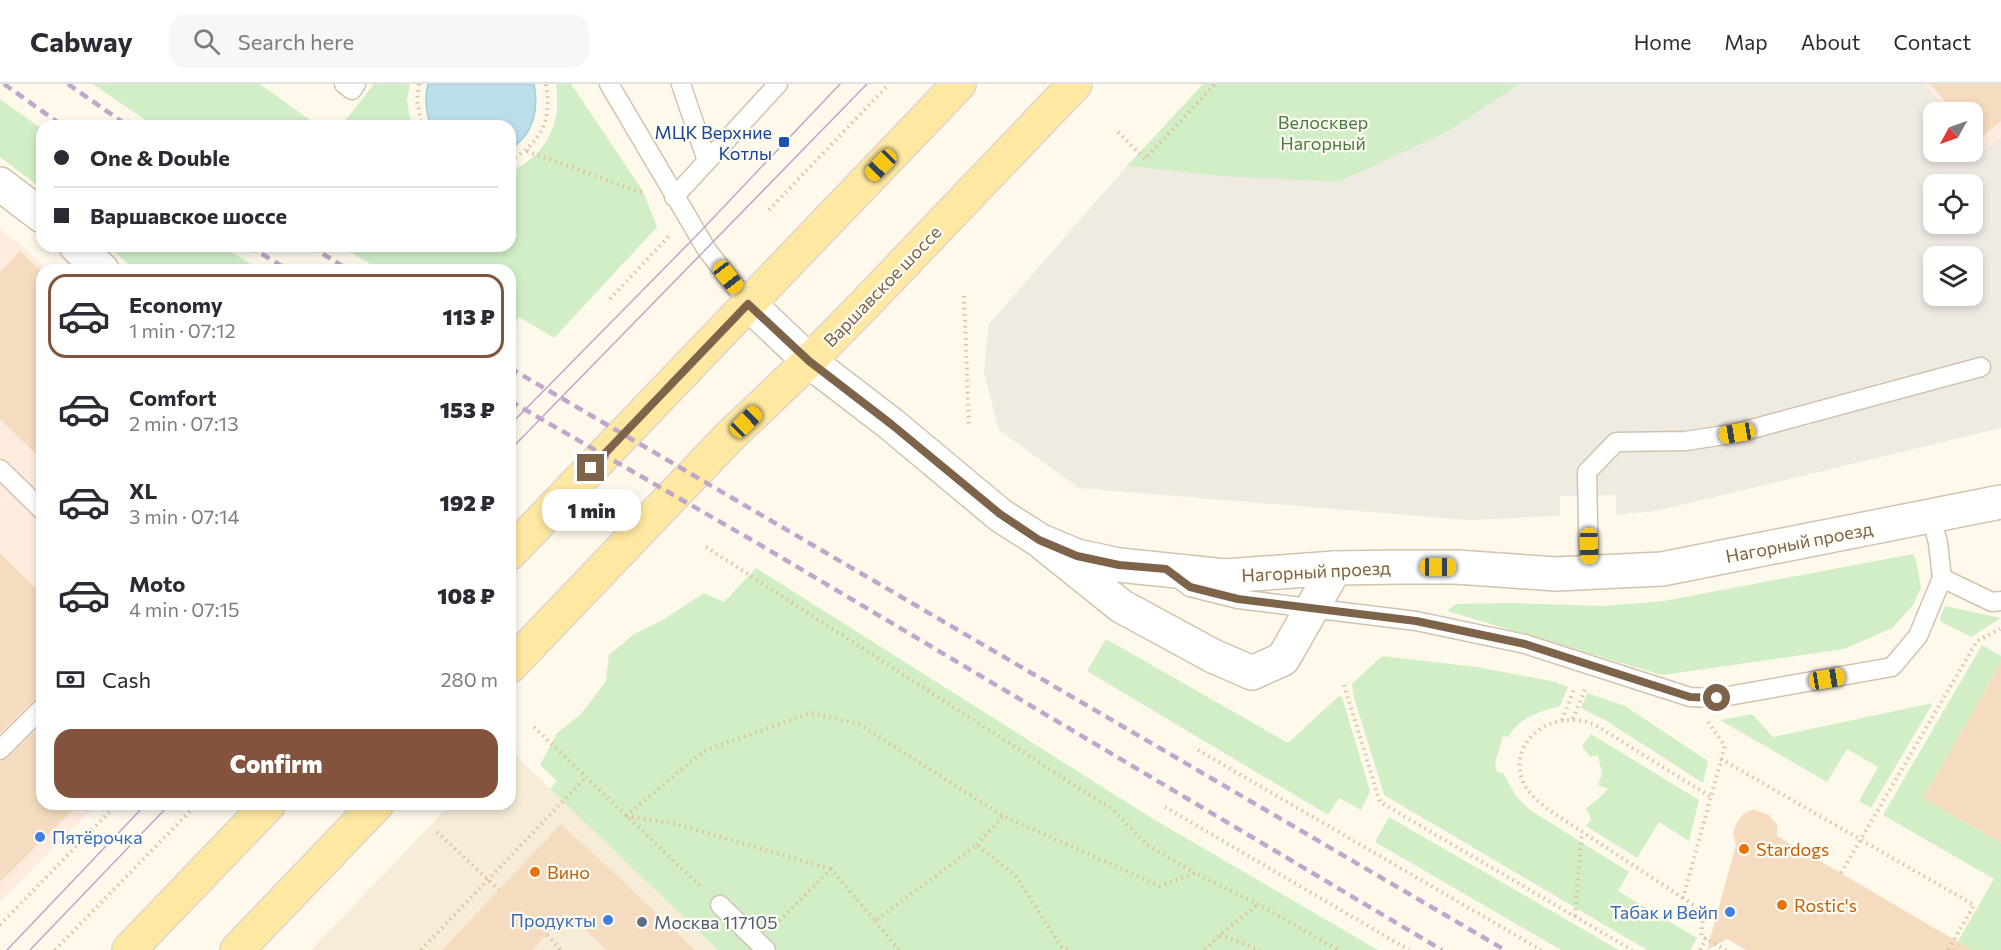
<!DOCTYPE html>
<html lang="en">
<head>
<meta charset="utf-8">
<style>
  :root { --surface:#fff; --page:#f7f7f7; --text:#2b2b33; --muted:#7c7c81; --line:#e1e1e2; --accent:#83533d }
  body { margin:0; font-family:Commissioner,sans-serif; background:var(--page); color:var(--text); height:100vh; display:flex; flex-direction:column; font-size:22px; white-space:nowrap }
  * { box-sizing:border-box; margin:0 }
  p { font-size:20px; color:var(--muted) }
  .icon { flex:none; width:33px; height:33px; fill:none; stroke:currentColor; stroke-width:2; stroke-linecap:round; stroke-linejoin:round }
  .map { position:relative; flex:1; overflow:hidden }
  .details { position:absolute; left:36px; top:180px; width:480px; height:546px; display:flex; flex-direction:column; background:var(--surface); border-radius:18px; box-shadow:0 3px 9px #0003 }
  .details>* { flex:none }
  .banner { position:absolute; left:36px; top:36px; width:480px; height:132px; border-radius:18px; box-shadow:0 3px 9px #0003; display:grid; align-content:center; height:132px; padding:0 18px; background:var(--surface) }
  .needle { width:39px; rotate:230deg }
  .controls { position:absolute; left:1923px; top:18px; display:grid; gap:12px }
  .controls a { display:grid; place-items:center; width:60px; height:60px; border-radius:12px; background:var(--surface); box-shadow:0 3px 9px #0003; font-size:30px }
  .end { position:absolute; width:27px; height:27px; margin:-14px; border:8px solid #7c634a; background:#fff; box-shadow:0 0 0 3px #fff }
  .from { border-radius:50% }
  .bubble { position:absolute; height:42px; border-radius:18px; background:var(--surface); box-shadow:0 3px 9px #0003; font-size:20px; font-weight:800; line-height:42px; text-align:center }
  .car { position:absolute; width:18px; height:36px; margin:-18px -9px; border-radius:8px; box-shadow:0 0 4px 2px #0007; background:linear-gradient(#f5c518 24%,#345 0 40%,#f5c518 0 76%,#345 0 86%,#f5c518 0) }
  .banner b { display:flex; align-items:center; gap:21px; height:57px; font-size:22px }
  .banner b+b { border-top:2px solid var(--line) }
  .banner i { width:15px; height:15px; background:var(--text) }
  ul { padding:10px 0 0; list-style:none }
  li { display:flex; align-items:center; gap:18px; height:84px; margin:0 12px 9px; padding:0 6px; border:3px solid transparent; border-radius:18px }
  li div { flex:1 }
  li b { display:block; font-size:22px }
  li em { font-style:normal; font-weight:800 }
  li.current { border-color:var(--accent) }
  li>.icon { width:54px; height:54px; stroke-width:1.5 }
  .pay { display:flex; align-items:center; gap:15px; height:66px; padding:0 18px; font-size:22px }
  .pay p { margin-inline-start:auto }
  .action { display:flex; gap:12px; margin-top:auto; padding:12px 18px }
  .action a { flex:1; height:69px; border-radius:18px; background:var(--accent); color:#fff; font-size:24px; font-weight:800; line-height:69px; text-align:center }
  header { display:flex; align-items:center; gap:36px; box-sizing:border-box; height:84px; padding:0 30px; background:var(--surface); border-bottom:2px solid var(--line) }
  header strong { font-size:28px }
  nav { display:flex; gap:33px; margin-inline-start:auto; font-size:21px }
  .search { width:420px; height:54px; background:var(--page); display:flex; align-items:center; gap:15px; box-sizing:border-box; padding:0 21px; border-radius:18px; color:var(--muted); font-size:22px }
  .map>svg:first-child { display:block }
  .residential { fill:#f6ecd8 }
  .commercial { fill:#ffecde }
  .industrial { fill:#efebe3; fill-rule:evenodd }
  .green { fill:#d1eec7 }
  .water { fill:#bcddea; stroke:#a2ccdd; stroke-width:1.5 }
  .building { fill:#f5dcc0 }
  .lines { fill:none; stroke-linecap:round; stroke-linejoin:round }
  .service-casing { stroke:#d2c3ae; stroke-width:21 }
  .minor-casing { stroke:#d2c3ae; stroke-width:36 }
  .tertiary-casing { stroke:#d2c3ae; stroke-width:36 }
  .primary-casing { stroke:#ddd6d0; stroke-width:36 }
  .path { stroke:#dcc0a2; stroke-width:4; stroke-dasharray:1.5 4.5; stroke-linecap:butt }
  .service { stroke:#fff; stroke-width:18 }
  .minor { stroke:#fff; stroke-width:33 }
  .tertiary { stroke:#fff; stroke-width:33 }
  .primary { stroke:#ffe8a1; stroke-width:33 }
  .tram { stroke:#bfa6cb; stroke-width:1.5 }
  .rail { stroke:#bfa6cb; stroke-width:4.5; stroke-dasharray:9 6; stroke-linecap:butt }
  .route { stroke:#7c634a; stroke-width:8 }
  .transit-dot { fill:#1a4fb4; stroke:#fffcf3; stroke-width:2 }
  .shop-dot { fill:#3f7fe0; stroke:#fffcf3; stroke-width:2 }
  .food-dot { fill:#e8710a; stroke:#fffcf3; stroke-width:2 }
  .service-dot { fill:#5c6f8a; stroke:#fffcf3; stroke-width:2 }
  .labels { text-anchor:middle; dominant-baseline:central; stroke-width:4.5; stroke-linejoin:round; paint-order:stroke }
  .park-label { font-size:18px; fill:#487c3e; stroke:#fffcf3 }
  .transit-label { font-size:18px; fill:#164399; stroke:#fffcf3; text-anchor:end }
  .street-label { font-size:18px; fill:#7c634a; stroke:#fffcf3 }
  .shop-label { font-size:18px; fill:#366cbe; stroke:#fffcf3; text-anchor:end }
  .food-label { font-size:18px; fill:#c56008; stroke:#fffcf3; text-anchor:start }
  .service-label { font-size:18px; fill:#4e5e75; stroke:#fffcf3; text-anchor:start }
</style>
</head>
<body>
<header>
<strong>Cabway</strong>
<div class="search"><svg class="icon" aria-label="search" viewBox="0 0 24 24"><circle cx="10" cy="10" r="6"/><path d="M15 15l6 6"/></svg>Search here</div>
<nav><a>Home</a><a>Map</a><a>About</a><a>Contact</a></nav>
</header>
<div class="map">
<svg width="2001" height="866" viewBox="0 0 2001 866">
  <rect width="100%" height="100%" fill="#fef9eb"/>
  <path class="residential" d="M510,666L718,866H311L451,720H510Z"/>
  <path class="commercial" d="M1925,0H2001V53L1981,68L1973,57L1972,28H1949Z
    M0,145L21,161L47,186H42V720H97L0,818Z"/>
  <path class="industrial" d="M1520,0H1925L1949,28H1934V68H1972L1973,57L1981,68L2001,53V344L1656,427L1616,431V411L1560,412V432L1468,436L1079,404L999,346L984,289L989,240L1127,82L1220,92L1449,47ZM1934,100H1972V140H1934ZM1934,172H1972V212H1934Z"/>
  <path class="green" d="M93,0H260L318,42H154Z
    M374,0H410L407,16L411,42H341Z
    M556,0H571L643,107L657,143L554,254L519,233L510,248V186H381L339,162H510V88C547,70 562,40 556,0Z
    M1203,0H1520L1449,47L1338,98L1220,92L1127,82Z
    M0,15L42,45V105L0,73Z
    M109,162H222L261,186H134Z
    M1913,470L1916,476L1921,504L1913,521L1892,544L1844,565L1662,591L1447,527L1456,520L1512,519L1603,522L1664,517Z
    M756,484L1150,733L1378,866H718L550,705L557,697L540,681L557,649L581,630L606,597L609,571L634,550L661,537L704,509L724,518Z
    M1945,522L2001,534L1971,553L1941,538L1940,534Z
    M1106,555L1288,659L1339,612L1342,613L1370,707L1361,726L1339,714L1328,731L1087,587Z
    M1982,561L2001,572V578L1923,714L2001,759V866H1953L1994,795L1883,731Z
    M1382,572L1477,583L1556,598L1568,603L1560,622C1538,628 1520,633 1508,653L1503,652L1495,679L1497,688L1503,689L1516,712L1530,726L1629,788L1618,807L1697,854L1690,866H1647L1384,711L1353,610L1352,600Z
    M1587,609L1625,622L1708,677L1703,699L1605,636L1581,624Z
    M1933,619L1871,724L1859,717L1878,683L1847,665L1827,698L1720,636L1752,630L1773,653Z
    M1591,650L1699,716L1689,757L1659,738L1637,774L1586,742L1591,735L1586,724L1597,716L1608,705L1598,701L1602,690L1598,671L1590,673L1582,662Z
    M1389,733L1619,866H1561L1375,758Z"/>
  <path class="water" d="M428,0H534C539,25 534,51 510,65V42H431C426,28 424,15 428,0Z"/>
  <path class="building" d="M1930,0H2001V37L1972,61V28H1954Z
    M20,167L42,188V376L0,335V188Z
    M0,469L42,511V613L34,616L0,650Z
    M2001,578V759L1923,714Z
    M42,640V720H79L0,798V677L8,674Z
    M1753,725L1769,731L1777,741V752L1972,866H1746L1727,855L1707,866L1736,761L1733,750L1736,740L1743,730Z
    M561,740L609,784L695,866H607L567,829L532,866H442Z"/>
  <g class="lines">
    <defs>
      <path id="service" d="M344,0L352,6L356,0
        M609,0L707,166L749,220
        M681,0L707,77
        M674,113L778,0
        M0,385L42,426
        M1589,489L1587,388L1616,358L1686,357L1737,349L1981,283
        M1942,494L1992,518L2001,517
        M1182,497L1190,503L1238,515L1416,537L1525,560L1690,613L1717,614L1892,583L1918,552L1942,494L1938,459L1931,432
        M0,666L42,624
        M720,821L766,866"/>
      <path id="minor" d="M0,100L42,132
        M76,162L102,186
        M1045,461L1121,522L1213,572L1252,589L1283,575L1335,484"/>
      <path id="tertiary" d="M749,220L809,277L891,340L1000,431L1039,456L1077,472L1119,481L1225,492L1335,484L1401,483H1456L1556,490L1662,485L2001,418"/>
      <path id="primary" d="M510,469L959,0
        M510,582L730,352L809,277L867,218L1075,0
        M129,866L269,720
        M237,866L377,720"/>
    </defs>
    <use href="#service" class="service-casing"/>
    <use href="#minor" class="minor-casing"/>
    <use href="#tertiary" class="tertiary-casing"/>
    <use href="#primary" class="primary-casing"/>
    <path class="path" d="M419,0L417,16L422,42
      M1118,48L1145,75L1215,0
      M527,67L642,109
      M510,77C542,57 552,37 546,0
      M769,126L889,0
      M964,212L969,342
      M610,215L669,152
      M706,463L1113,726L1147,761L1195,789
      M1344,601L1380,718L1632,866
      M1573,635L1585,605
      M1562,636L1575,603
      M1708,638L1725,662L1683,814L1704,828L1701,852L1726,866
      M534,643L703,805
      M1198,666L1541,866
      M1721,675L1974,821L1948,866
      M1165,723L1409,866
      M626,732L704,667L811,629L859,640L1003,732L1160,802L1195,789L1258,820L1338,866
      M626,732L676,740L831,785
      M437,748L499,806
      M977,761L1003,732
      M1841,789L1977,557L2000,545
      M1683,814L1549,726C1539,718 1526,708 1522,695C1508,651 1561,623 1597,642L1711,713
      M1575,832L1582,748
      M875,837L899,866
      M0,841L117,720
      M775,841L831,785L875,837L977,761L1015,791L1062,864L1072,866
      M547,851L561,866
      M1220,851L1260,866
      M55,866L197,720
      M421,866L586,693
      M1205,866L1220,851L1258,820
      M1700,866L1706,854"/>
    <use href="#service" class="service"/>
    <use href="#minor" class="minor"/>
    <use href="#tertiary" class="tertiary"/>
    <use href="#primary" class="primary"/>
    <path class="tram" d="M510,341L698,150L840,0
      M510,366L867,0
      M7,866L146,720
      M30,866L170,720"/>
    <path class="rail" d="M4,0L63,42
      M68,0L128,42
      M249,162L288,186
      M310,162L349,186
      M510,284L1505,866
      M510,317L757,459L1442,866"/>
  </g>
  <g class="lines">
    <path class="route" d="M591,384L748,220L809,277L891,340L1000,430L1039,456L1077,472L1119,481L1166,485L1190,503L1238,515L1416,537L1525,560L1690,613L1717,614"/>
  </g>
  <rect class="transit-dot" x="778" y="52" width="12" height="12" rx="3"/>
  <g class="shop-dot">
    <circle cx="40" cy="753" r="6"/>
    <circle cx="1730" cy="828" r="6"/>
    <circle cx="608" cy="836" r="6"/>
  </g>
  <g class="food-dot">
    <circle cx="1744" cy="765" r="6"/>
    <circle cx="535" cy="788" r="6"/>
    <circle cx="1782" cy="821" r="6"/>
  </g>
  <circle class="service-dot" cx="642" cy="838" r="6"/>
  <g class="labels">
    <g class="park-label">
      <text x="1323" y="38">Велосквер<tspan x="1323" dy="21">Нагорный</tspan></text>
    </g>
    <g class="transit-label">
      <text x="772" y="48">МЦК Верхние<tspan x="772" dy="21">Котлы</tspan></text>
    </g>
    <g class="street-label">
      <text transform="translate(882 202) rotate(-46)">Варшавское шоссе</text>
      <text transform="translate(1799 458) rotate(-11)">Нагорный проезд</text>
      <text transform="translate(1316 487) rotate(-3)">Нагорный проезд</text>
    </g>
    <g class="shop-label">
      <text x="52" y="753" text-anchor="start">Пятёрочка</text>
      <text x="1718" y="828">Табак и Вейп</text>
      <text x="596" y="836">Продукты</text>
    </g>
    <g class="food-label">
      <text x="1756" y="765">Stardogs</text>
      <text x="547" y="788">Вино</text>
      <text x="1794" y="821">Rostic's</text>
    </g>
    <g class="service-label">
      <text x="654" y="838">Москва 117105</text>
    </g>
  </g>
</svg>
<div class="controls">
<a><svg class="needle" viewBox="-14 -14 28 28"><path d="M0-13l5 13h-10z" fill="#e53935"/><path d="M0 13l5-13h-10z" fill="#7c7c81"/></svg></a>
<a><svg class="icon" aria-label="locate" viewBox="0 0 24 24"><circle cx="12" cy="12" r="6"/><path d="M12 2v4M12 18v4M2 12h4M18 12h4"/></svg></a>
<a><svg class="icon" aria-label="layers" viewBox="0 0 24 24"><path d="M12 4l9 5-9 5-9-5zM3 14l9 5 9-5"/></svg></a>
</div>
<i class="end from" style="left:1717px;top:614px"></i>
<i class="end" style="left:591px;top:384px"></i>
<div class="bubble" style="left:542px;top:405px;width:99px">1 min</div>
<i class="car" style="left:881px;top:81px;rotate:224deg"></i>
<i class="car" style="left:728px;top:193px;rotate:142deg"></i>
<i class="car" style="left:746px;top:338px;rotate:46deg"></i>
<i class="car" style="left:1737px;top:349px;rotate:261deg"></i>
<i class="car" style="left:1589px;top:462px;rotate:179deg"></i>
<i class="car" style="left:1438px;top:483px;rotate:90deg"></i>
<i class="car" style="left:1827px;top:595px;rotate:80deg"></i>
<div class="banner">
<b><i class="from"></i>One &amp; Double</b>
<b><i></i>Варшавское шоссе</b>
</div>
<section class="details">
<ul>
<li class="current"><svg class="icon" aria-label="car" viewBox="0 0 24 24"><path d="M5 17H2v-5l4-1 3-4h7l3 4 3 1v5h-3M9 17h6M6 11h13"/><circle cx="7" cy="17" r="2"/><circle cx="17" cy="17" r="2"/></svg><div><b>Economy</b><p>1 min · 07:12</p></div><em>113 ₽</em></li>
<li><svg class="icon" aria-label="car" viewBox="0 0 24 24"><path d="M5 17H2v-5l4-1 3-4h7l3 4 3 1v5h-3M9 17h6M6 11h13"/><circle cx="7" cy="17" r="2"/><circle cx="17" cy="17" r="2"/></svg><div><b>Comfort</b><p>2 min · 07:13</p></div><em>153 ₽</em></li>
<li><svg class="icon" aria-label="car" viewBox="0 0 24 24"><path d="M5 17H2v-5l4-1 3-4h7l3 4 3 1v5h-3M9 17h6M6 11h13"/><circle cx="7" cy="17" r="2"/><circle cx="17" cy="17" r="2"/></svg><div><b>XL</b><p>3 min · 07:14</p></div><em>192 ₽</em></li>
<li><svg class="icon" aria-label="car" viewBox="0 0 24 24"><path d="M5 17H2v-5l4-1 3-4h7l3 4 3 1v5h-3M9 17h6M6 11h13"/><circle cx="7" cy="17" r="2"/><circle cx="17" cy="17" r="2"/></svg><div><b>Moto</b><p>4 min · 07:15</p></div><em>108 ₽</em></li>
</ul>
<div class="pay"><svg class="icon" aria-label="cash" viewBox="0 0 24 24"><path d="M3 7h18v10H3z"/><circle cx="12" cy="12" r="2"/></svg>Cash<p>280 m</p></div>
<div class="action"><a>Confirm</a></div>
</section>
</div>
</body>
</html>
